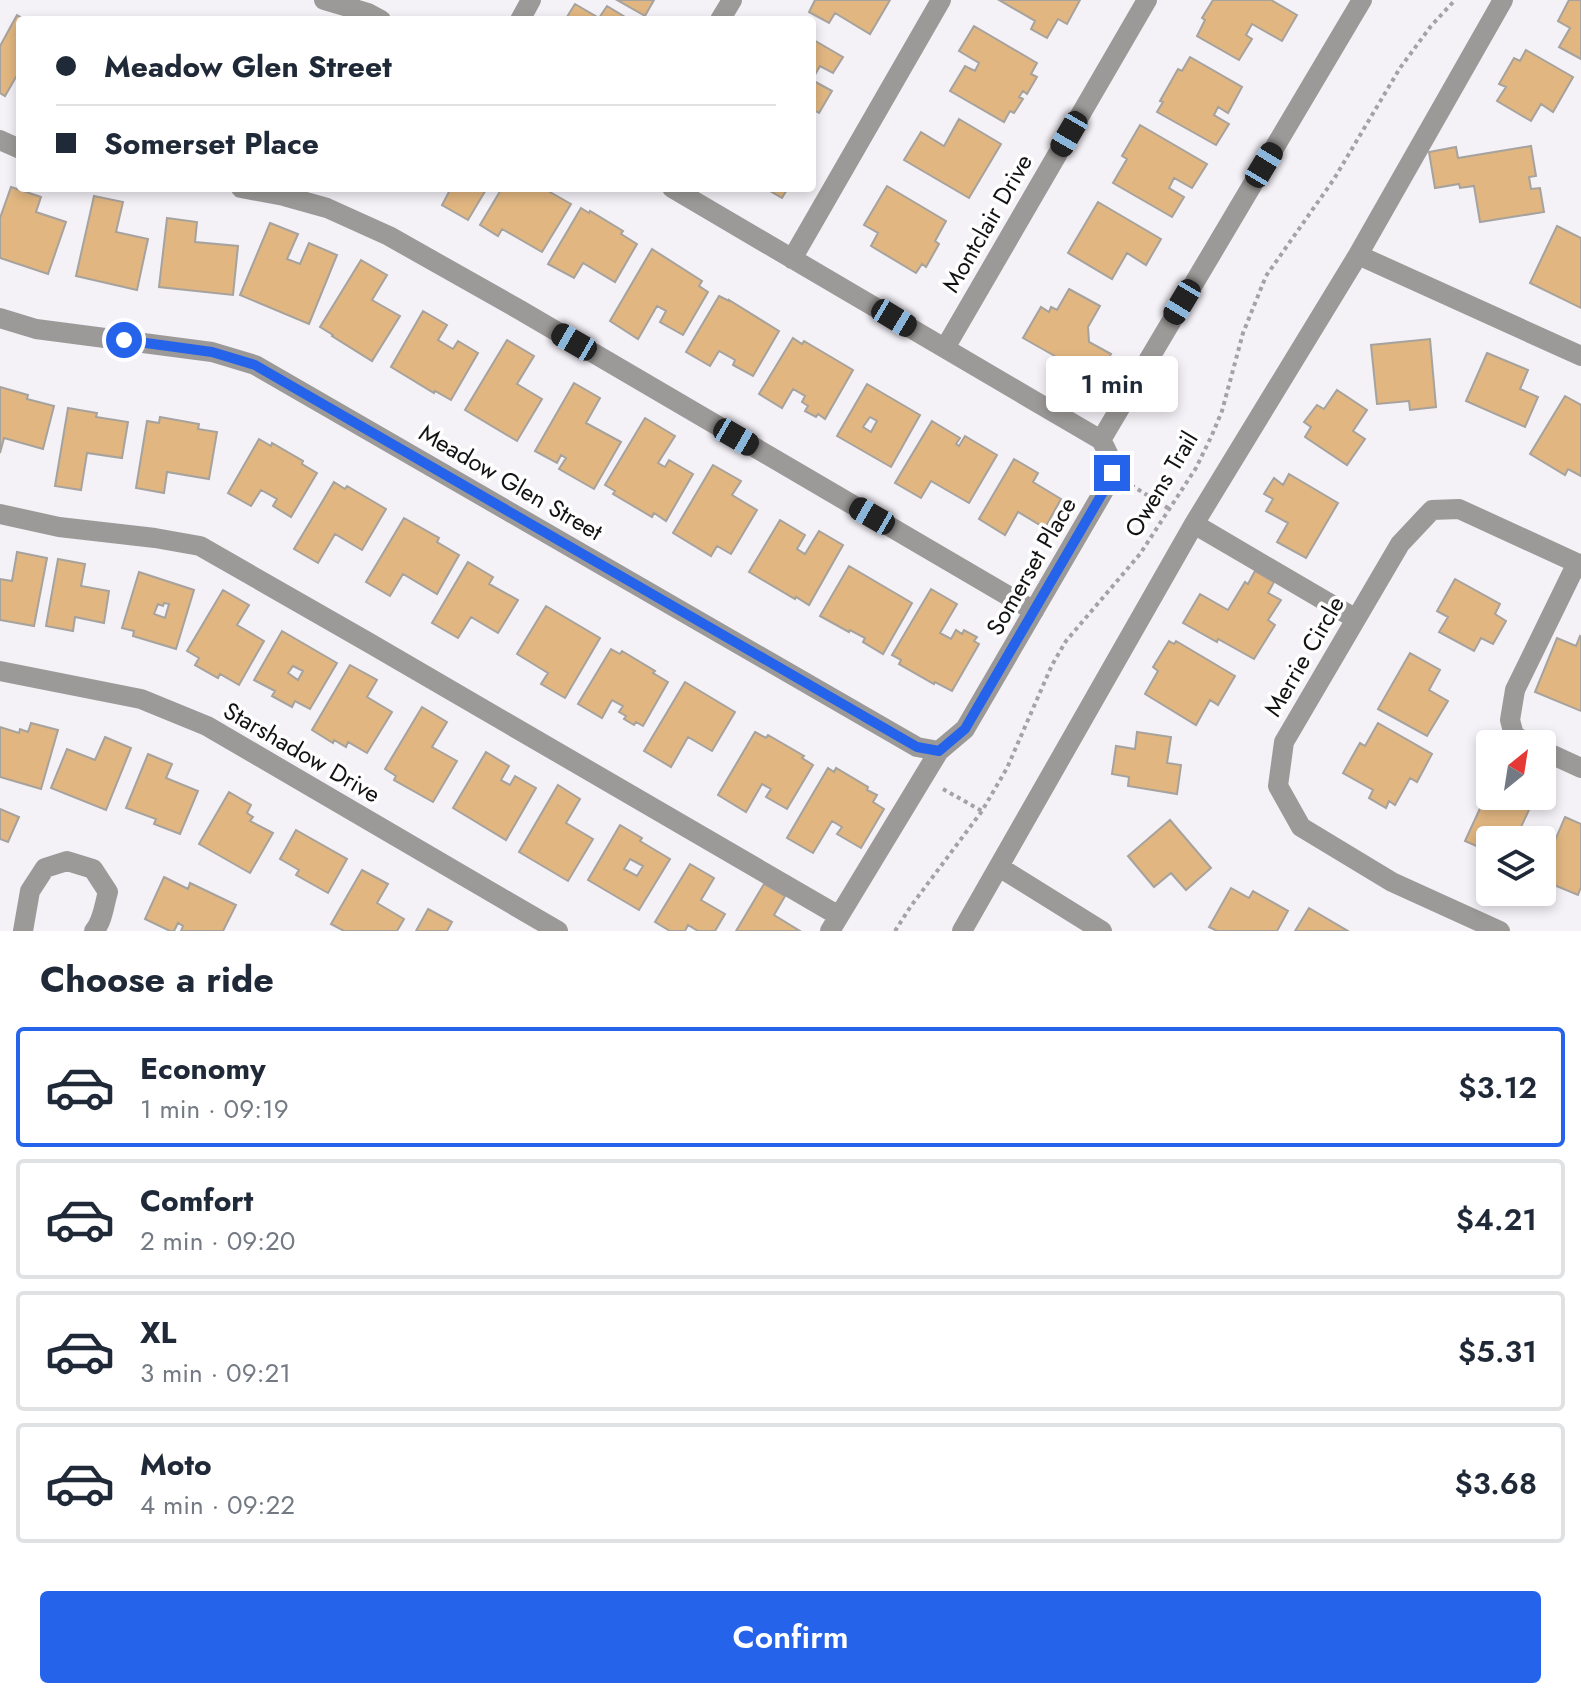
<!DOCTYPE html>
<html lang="en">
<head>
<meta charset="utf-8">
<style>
  :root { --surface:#fff; --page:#f6f6f7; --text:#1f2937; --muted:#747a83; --line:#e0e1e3; --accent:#2563eb }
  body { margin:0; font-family:Jost,sans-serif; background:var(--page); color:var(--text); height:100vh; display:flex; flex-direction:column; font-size:30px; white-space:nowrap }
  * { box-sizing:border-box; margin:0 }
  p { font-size:26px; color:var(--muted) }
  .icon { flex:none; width:44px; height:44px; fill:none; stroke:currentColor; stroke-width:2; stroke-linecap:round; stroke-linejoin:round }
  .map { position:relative; height:931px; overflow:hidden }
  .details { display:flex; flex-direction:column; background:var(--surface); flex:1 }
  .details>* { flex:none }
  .guide { position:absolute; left:16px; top:16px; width:800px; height:176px; border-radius:8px; box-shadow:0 4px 12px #0003; display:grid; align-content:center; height:176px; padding:0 40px; background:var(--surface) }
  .needle { width:52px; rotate:30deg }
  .fabs { position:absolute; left:1476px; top:730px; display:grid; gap:16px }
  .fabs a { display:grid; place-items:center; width:80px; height:80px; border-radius:8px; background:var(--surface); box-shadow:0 4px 12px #0003; font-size:40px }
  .end { position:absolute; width:36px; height:36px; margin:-18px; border:10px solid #2563eb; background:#fff; box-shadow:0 0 0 4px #fff }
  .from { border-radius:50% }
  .bubble { position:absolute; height:56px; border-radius:8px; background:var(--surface); box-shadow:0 4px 12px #0003; font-size:26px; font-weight:600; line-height:56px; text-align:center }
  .car { position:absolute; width:24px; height:48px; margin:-24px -12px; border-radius:10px; box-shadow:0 0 6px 2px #0007; background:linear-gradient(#222 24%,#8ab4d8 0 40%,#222 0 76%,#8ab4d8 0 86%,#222 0) }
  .guide b { display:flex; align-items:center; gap:28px; height:76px; font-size:30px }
  .guide b+b { border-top:2px solid var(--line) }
  .guide i { width:20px; height:20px; background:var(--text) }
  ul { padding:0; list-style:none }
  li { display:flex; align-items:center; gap:24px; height:120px; margin:0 16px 12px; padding:0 24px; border:4px solid var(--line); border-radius:8px }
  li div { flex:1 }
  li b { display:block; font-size:30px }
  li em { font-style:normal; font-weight:600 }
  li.on { border-color:var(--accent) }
  li>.icon { width:72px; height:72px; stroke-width:1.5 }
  h2 { padding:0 40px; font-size:36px; line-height:96px }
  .action { display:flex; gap:16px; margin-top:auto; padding:16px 40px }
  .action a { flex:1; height:92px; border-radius:8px; background:var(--accent); color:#fff; font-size:32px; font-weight:600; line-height:92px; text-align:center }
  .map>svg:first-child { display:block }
  .building { fill:#e1b681; stroke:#a6a29d; stroke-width:2; fill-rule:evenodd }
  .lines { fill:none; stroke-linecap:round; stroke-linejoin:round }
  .path { stroke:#a4a2a6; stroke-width:4; stroke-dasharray:4 4; stroke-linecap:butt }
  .minor { stroke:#9c9a98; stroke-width:20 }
  .route { stroke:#2563eb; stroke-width:10 }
  .labels { text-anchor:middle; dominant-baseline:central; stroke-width:7; stroke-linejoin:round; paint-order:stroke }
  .street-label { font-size:24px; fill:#141314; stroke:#fff }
</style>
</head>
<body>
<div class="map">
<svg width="1581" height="931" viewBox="0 0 1581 931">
  <rect width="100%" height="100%" fill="#f4f1f7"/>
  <path class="building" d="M617,0H654L645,16Z
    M815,0H890L870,34L835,13L829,23L809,12Z
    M999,0H1080L1067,24L1058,19L1047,38L1031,29L1035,21Z
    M1213,0H1271L1297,15L1282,41L1252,24L1246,35L1252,39L1239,60L1197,36L1205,20L1202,18Z
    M1569,0H1581V59L1559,47L1570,28L1558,21Z
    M575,4L599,18L607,6L630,20H565Z
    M17,15L26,20H20V70L5,96L0,93V46Z
    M974,26L1037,63L1031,74L1037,77L1027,94L1023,91L1019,97L1023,99L1014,113L1010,111L1004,122L950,91L965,66L975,71L979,63L959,51Z
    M812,39L843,57L833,73L820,66L812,80L832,91L819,113L812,109Z
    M1526,50L1573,77L1553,112L1541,104L1531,121L1497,101L1506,87L1499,84L1514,58L1520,61Z
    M1190,57L1242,87L1228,113L1218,107L1214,115L1229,124L1216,145L1157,112L1163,102L1160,101L1178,69L1182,71Z
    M959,119L1001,144L969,198L904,160L921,132L944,146Z
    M1140,125L1207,164L1192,188L1174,178L1169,188L1184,197L1172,217L1113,183L1127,159L1122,156Z
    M1531,146L1536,176L1529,177L1531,189L1540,188L1544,212L1480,222L1474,186L1460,188L1459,184L1435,188L1429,152L1456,147L1458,158Z
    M887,186L946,221L935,241L939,244L926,267L922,264L916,273L871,246L878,233L864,225Z
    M11,187L41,197L36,212L66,222L48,274L0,258V218Z
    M451,188H487L468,220L442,205Z
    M502,188H550L552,189L550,192L571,204L542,252L502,229L498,236L480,225Z
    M765,188H788L782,198Z
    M94,196L123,202L116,232L148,239L137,290L76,276Z
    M1098,202L1161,239L1146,265L1127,253L1112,279L1068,253Z
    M581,208L589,213L590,211L623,231L621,234L637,244L615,282L583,263L574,278L548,264Z
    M167,218L197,222L195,242L238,246L233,295L159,287Z
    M270,223L298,234L287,259L300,264L309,243L337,255L309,324L240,295Z
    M1557,226L1581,238V308L1530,283Z
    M652,249L702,281L699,286L708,292L683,335L660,322L666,311L657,306L638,339L610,321Z
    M361,260L387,275L372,300L400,316L372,361L332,336L333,335L320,327Z
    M1069,289L1100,306L1088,327L1089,342L1111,354L1097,380L1023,338L1041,307L1049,312L1051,307L1057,310Z
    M719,296L729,301V300L779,331L753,376L733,365L735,360L719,351L710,366L686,352Z
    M423,311L447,325L438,340L453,349L458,341L478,353L451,400L435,391L434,393L391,367Z
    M793,338L802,344L804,341L853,370L825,419L818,414L816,417L805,411L808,406L802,402L805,396L793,389L782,408L759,394Z
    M1430,339L1436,407L1410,410L1409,401L1377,404L1371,345Z
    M507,340L534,356L517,384L542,399L517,441L465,410Z
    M1487,353L1528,370L1520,389L1538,397L1525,427L1466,401Z
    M574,383L600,398L586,423L621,442L594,489L559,469L566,458L561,455L557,463L535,451Z
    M867,384L920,415L891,467L837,436ZM870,417L877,421L871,432L863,427Z
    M0,387L28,395L27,399L54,406L43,449L4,438L0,453Z
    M1337,390L1367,410L1353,431L1365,439L1347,465L1305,437L1311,427L1304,422L1317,405L1324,409Z
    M1565,396L1581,405V476L1568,469L1565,475L1530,454Z
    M68,408L97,413L96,417L128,422L122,458L87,453L81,490L55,486Z
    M160,417L199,424L198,429L217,432L209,479L167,472L164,493L136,488L147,421L159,423Z
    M645,418L675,436L658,463L665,467L669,460L693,474L666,521L654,513L652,517L613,494L615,491L605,485Z
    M932,421L960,438L956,444L959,446L965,436L997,455L969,503L931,481L921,498L895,483Z
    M259,439L271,446L272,443L303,461L302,464L317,473L291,517L273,506L277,499L261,490L251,506L228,493Z
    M1014,459L1038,473L1033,482L1061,499L1045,528L1018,512L1005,535L979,519Z
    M713,465L741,481L732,495L757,510L731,554L717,546L711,556L673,533Z
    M1289,474L1338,503L1306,558L1277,542L1288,523L1266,511L1273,499L1264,494L1274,478L1283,485Z
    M334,482L345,489L347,486L386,509L362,550L335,534L318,563L294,549Z
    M404,518L439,538L437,542L459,555L437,594L403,574L390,596L366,582Z
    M780,520L805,535L797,549L805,554L819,531L843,545L809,605L796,597L795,599L749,572Z
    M17,552L47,558L34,626L0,620V579L12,581Z
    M58,559L85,564L81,586L109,591L104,623L75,617L73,631L46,626Z
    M468,562L493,577L489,584L518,600L498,633L471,617L458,638L432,623Z
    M849,566L912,603L883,654L863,642L865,638L850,630L849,632L820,616Z
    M1255,571L1274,582L1268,593L1281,600L1268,620L1275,625L1254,659L1218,639L1217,642L1183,623L1200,594L1228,610L1245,582L1248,584Z
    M139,572L194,590L176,649L133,636L134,631L122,628ZM164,603L169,604L165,618L154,614L158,604L163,606Z
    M1455,579L1500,604L1495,614L1506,621L1493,644L1481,638L1474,651L1439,632L1448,617L1437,611Z
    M931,589L957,604L940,633L951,639L956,630L962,634L964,630L977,637L974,641L979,644L952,691L935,682L934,684L899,664L901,660L892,655Z
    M223,590L249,605L237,625L264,641L239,685L220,674L218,678L195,665L199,658L187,651Z
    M546,606L600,638L565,698L541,684L548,673L517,654Z
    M282,631L337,663L310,709L295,701L292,707L272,696L275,691L254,680ZM293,666L303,671L298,680L288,673Z
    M1580,636L1581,637V711L1535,692L1557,638L1576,646Z
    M1169,641L1174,644L1176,641L1235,676L1218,705L1210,700L1196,725L1145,694L1158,671L1153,667Z
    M611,649L620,654L622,651L655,671L653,673L668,682L643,726L636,722L634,725L624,719L626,716L619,712L623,706L612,700L602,718L578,704Z
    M1410,653L1440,670L1429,690L1448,701L1427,736L1378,709Z
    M350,665L377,680L367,697L392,712L367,753L348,742L346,747L334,740L333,743L312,730Z
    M685,682L735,712L712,751L688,737L671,767L644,751Z
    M422,707L447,722L432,747L457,761L433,802L394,780L396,776L385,769Z
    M31,723L58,730L41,789L0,777V727L19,733L20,729L28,732Z
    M1378,723L1432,754L1417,782L1410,778L1395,805L1389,801L1386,808L1369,798L1373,790L1343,773L1360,743L1365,746Z
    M755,732L766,738L768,735L804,756L802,758L813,765L787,809L766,797L771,789L762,784L746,812L718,795Z
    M1137,732L1171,737L1167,763L1181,765L1177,794L1128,786L1129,777L1112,774L1116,746L1135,749Z
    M105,737L131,748L106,810L51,788L67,749L95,760Z
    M486,752L509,766L501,780L510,785L515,776L536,788L506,840L453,808Z
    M148,754L172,764L166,778L198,791L180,834L154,824L156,819L126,808Z
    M828,768L834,772L836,768L868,787L867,790L877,795L873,802L884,809L861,848L837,834L842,827L832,821L813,853L787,838Z
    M558,785L580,799L566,823L593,839L568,881L519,852Z
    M1488,791L1490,793V796H1498L1529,810L1519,831L1538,840H1490V852L1465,841Z
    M229,792L251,805L247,813L253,817L250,821L273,833L250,873L199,844Z
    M0,809L19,817L8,842L0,839Z
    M1565,817L1581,824V887L1578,895L1542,880V871Z
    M1170,820L1211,868L1186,890L1171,873L1154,887L1128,856Z
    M620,825L642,838L640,841L670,859L639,910L588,880ZM630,859L643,866L637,876L624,869Z
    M296,830L347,859L328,893L296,875L299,870L280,859Z
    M690,864L714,878L701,900L725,914L715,931H698L688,925L685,931H670L655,922Z
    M362,870L388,884L377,903L404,919L397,931H344L331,924Z
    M164,877L188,889L190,883L236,905L223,931H181L183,926L178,923L174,931H170L145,919Z
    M764,884L785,896L774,915L800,931H736Z
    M1231,888L1249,898L1253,891L1288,911L1277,931H1217L1209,927Z
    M1309,908L1348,931H1295Z
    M428,909L452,922L447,931H416Z"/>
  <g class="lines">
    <path class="path" d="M1131,485L1171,510
      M943,789L982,811
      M895,931L911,906L982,811L1007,768L1052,665L1066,641L1140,554L1196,468L1212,435L1222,411L1243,333L1266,276L1334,179L1400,68L1431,26L1455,0"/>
    <path class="minor" d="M324,0L368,13L381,20
      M520,20L531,0
      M720,20L732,0
      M0,140L20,149
      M241,188L284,196L327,208L389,236L520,310L1034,611
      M1358,255L1581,356
      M792,259L941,0
      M0,318L36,329L212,352L255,365L917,747L939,751L965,729L1106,487C1115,466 1112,459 1101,440L672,188
      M945,348L1147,0
      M1101,440L1362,0
      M0,514L59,527L155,538L200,546L366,641L839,916
      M1194,524L1356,619
      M0,671L141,699L207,726L558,931
      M1529,744L1514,735L1510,720L1515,690L1577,563
      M1542,750L1581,768
      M999,867L1102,931
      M23,931L30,891L45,868L67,861L93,869L108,892C104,905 103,921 94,931
      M830,931L939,751
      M962,931L1194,524L1358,255L1503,0
      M1500,931L1392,882L1301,827L1278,786L1284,742L1400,544L1432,510L1459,509L1581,565"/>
  </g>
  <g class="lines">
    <path class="route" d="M124,340L212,352L255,365L917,747L939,751L965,729L1106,487L1112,473"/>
  </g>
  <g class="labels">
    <g class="street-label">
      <text transform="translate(987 223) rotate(-60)">Montclair Drive</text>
      <text transform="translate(511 482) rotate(30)">Meadow Glen Street</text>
      <text transform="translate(1161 484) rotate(-59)">Owens Trail</text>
      <text transform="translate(1031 566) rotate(-60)">Somerset Place</text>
      <text transform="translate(1304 656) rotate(-60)">Merrie Circle</text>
      <text transform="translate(302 752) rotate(30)">Starshadow Drive</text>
    </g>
  </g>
</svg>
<div class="fabs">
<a><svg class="needle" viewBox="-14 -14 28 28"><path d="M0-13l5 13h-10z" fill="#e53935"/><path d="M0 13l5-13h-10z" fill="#747a83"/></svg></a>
<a><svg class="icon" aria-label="layers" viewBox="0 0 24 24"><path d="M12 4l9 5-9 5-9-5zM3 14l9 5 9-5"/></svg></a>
</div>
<i class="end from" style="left:124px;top:340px"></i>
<i class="end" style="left:1112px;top:473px"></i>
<div class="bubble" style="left:1046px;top:356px;width:132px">1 min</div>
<i class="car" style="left:1069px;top:134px;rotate:210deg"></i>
<i class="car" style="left:1264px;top:165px;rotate:31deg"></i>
<i class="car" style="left:1182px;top:302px;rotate:211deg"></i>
<i class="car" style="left:894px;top:318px;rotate:121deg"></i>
<i class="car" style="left:574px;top:342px;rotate:300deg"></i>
<i class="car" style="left:736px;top:437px;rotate:120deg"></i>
<i class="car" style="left:872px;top:516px;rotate:300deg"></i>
<div class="guide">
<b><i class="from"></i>Meadow Glen Street</b>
<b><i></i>Somerset Place</b>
</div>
</div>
<section class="details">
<h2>Choose a ride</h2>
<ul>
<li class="on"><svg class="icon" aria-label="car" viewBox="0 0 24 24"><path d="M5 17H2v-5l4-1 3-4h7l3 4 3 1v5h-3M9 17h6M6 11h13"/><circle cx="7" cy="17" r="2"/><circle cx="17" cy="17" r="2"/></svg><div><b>Economy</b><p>1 min · 09:19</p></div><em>$3.12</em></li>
<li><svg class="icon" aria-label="car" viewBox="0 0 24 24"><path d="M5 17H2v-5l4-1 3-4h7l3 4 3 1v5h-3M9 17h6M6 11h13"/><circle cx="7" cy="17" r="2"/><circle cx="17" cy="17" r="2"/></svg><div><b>Comfort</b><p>2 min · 09:20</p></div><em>$4.21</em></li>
<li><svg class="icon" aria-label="car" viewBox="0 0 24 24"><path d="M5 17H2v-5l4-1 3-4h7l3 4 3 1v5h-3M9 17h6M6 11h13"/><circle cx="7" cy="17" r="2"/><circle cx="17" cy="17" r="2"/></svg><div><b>XL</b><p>3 min · 09:21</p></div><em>$5.31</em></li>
<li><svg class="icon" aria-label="car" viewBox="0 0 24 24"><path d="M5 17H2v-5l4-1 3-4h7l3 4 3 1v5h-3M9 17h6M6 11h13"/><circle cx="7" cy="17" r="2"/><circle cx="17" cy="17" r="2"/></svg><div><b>Moto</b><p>4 min · 09:22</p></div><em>$3.68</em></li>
</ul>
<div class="action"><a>Confirm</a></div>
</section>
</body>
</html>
